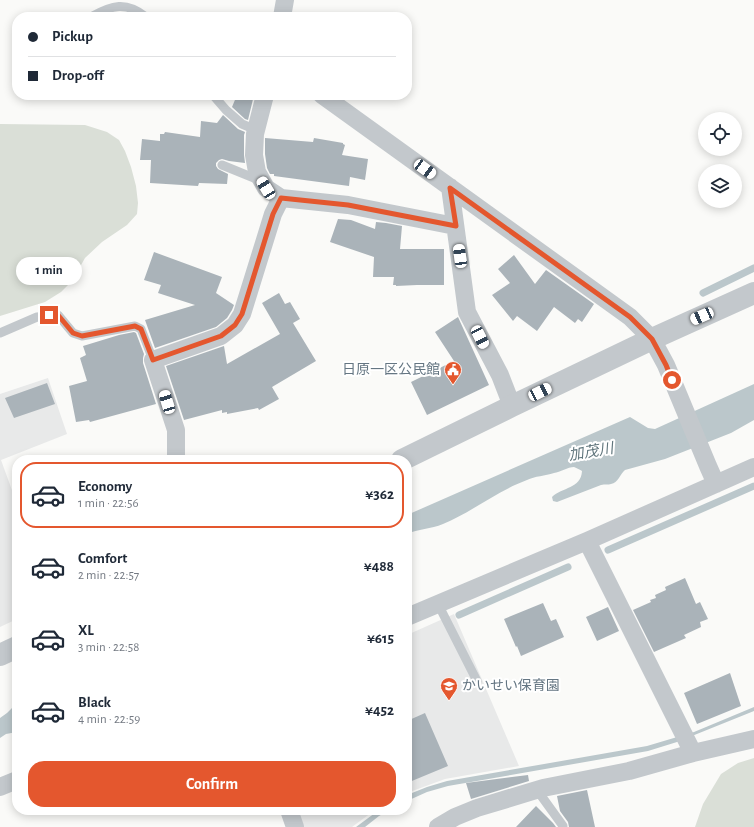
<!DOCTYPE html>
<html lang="en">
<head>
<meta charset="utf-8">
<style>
  :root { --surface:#fff; --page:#f2f2f3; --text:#1f2937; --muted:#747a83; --line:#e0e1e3; --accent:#e4572e }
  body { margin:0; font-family:"Alegreya Sans","Noto Sans JP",sans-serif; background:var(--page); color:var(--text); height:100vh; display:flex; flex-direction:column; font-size:15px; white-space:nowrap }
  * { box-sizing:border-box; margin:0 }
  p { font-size:13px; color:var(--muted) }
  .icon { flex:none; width:22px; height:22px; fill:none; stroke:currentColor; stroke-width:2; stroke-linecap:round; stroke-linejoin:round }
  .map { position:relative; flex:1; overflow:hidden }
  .panel { position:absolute; left:12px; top:455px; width:400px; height:360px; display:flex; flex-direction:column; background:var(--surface); border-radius:16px; box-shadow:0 2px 10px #0003 }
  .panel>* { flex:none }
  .top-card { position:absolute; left:12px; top:12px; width:400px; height:88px; border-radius:16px; box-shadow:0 2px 10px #0003; display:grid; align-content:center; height:88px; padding:0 16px; background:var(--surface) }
  .tools { position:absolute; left:698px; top:112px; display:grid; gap:8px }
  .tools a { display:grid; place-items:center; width:44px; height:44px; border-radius:50%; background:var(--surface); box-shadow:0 2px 10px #0003; font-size:20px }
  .end { position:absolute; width:18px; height:18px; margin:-9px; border:5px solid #e4572e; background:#fff; box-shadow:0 0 0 2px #fff }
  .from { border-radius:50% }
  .bubble { position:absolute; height:28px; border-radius:14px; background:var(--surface); box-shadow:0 2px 10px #0003; font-size:13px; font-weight:700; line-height:28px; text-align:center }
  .car { position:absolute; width:12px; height:24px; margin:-12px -6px; border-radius:5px; box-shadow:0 0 3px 1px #0007; background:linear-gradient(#fff 24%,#345 0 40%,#fff 0 76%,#345 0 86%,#fff 0) }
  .top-card b { display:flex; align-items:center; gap:14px; height:38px; font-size:15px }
  .top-card b+b { border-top:1px solid var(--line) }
  .top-card i { width:10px; height:10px; background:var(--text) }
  ul { padding:7px 0 0; list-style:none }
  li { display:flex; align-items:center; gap:12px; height:66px; margin:0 8px 6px; padding:0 8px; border:2px solid transparent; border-radius:16px }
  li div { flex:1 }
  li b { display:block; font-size:15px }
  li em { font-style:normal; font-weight:700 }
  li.active { border-color:var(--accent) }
  li>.icon { width:36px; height:36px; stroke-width:1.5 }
  .cta { display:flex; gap:8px; margin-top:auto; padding:8px 16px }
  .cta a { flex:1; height:46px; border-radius:16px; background:var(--accent); color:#fff; font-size:16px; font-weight:700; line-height:46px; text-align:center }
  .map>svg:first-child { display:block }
  .built { fill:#e8e9e9 }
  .green { fill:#dadfd7 }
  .water { fill:#bbc7cb }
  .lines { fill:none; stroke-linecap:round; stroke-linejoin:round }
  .stream { stroke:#bbc7cb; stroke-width:7 }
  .building { fill:#aab3b9 }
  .service { stroke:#c3c8cc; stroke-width:9 }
  .minor { stroke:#c3c8cc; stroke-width:18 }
  .tertiary { stroke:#c3c8cc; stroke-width:22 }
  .route { stroke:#e4572e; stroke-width:5 }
  .labels { text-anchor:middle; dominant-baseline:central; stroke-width:4; stroke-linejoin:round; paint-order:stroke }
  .poi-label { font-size:14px; fill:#657683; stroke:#fff; text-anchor:end }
  .water-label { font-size:15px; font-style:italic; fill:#60757c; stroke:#fff }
</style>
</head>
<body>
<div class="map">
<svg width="754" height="827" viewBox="0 0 754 827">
  <rect width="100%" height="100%" fill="#fafaf8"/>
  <path class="built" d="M48,378L67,434L1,460L17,504V619L0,627V394Z
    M454,614L519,766L445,779L407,793V635Z
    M294,810H375L352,827H301Z"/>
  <path class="green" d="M0,124L85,125L107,132L119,140L125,151L131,167L136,186L138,203L137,214L127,225L102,242L85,258L72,281L61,292L45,302L0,316Z
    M754,758V827H695L703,804L721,774L738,763Z"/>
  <path class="water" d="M754,384V420L731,433L665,459L625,470C620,474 618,483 611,484C608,485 605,484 601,485L557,502L553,501L552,497C562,487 581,489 582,471C580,470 577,468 574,467C568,467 560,472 554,473C545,476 535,476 527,480C497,491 472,512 443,524C431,529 418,529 407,534V515L630,417L648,428L655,429Z
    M17,692V732L6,734L0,738V718L7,713L12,708V702Z
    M754,707V711L677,742L648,751L448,786L427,792L407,801V795L427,787L447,781L647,746L694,732Z
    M379,810H390L379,816L365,827H356Z"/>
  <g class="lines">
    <path class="stream" d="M703,293L754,268
      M608,550L754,486
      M459,615L568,567"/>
  </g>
  <path class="building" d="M237,95H254L248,120L245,119L232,107Z
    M223,115L238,129L245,132L244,135V155L245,163L229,161L222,159L219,160L216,163V166L218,169L228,174L227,184L199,183L198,186L150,183L151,160H140L142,139L160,141V134H164L165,132L200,137L201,121L217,123Z
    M265,138L313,142L314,138L343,143V144L345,145L342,155L368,159L365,180L350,177L349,186L274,176V174H270L267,168L265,154Z
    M338,219L351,220L375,229L376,222L386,223L402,226L400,249H444V285H417L396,286V285H393L394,277H373L374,257L330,242Z
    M154,252L222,277L216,293L234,305L232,310L227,318L216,327L155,348L145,320L195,305L158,293L161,285L144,280Z
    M514,255L535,284L546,270L594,304L582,322L578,319L575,323L554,307L537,331L517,316L513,321L492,295L510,283L498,269Z
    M279,293L285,304L290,302L300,319L293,323L316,361L272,387L279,399L259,410L258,408L227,414V412L222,413V410L184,420L166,366L224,346L227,364L280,334L262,303Z
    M458,317L489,385L427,415L411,382L454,361L435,332Z
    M134,332L136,333L144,354L143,358V363L156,404L90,422L89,420L76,422L69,386L87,381L80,358L86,355L83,346L119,335Z
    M47,383L55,404L14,418L5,398Z
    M685,578L696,604L700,602L708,619L700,622L701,627L684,635L686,638L654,652L633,610L651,602L650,600L656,598L655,595L666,590L665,587Z
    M543,603L551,621L556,619L564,637L521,656L517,646L516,647L504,619Z
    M608,607L619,631L597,641L586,617Z
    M730,673L741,706L697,724L684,693Z
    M425,713L448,766L407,783V721Z
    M528,775L529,781L471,799L466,783Z
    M587,790L595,827H569L568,822L560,811L557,796Z
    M536,806L553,823L556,827H516Z"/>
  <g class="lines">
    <path class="service" d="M91,17C112,5 126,1 146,17
      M213,95L226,110L242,124L256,130
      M222,165L259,180
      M0,333L37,317L58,315L73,333L82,336L135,326L141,329L153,360
      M438,604L477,681
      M537,790L563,826"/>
    <path class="minor" d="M282,17L285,0
      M322,95L630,317L652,339L666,365L708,466L716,484
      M450,187L467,312L500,375L512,406
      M281,198L348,205L455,226
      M176,460V430L153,360L221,336L235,325L242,314L273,214L281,198L266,188L257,172L254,155L255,134L265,95
      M587,541L693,753
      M407,617L587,541L754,467
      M0,787L17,780
      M289,810L295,827
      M438,827L455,817L477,808L543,788L629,771L693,753L754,739"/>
    <path class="tertiary" d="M402,460L512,406L652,339L754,293
      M0,655L17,647"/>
  </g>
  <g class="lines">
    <path class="route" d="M49,315H58L73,333L82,336L135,326L141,329L153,360L221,336L235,325L242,314L273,214L281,198L348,205L456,226L450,188L630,317L652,339L666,365L672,380"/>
  </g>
  <defs>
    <symbol id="civic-pin" viewBox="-11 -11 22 30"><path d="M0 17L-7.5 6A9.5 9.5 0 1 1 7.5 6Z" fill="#e4572e" stroke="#fff"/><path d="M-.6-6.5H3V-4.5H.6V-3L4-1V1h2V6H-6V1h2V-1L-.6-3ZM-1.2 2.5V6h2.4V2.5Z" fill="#fff"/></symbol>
    <symbol id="school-pin" viewBox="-11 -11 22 30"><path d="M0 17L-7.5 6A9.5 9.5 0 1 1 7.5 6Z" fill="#e4572e" stroke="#fff"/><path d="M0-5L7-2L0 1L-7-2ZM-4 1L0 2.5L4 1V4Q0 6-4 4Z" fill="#fff"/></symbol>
  </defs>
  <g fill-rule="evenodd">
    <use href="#civic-pin" x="443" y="360" width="20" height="27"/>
    <use href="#school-pin" x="439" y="676" width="20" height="27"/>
  </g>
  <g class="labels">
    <g class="poi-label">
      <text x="440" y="370">日原一区公民館</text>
      <text x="462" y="686" text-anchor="start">かいせい保育園</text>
    </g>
    <g class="water-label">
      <text transform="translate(591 452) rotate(-10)">加茂川</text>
    </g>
  </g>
</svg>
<div class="tools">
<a><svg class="icon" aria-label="locate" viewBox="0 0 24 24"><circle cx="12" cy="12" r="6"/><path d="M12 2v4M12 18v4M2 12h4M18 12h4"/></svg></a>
<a><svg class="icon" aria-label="layers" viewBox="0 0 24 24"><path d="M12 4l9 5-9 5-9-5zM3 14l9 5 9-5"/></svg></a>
</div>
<i class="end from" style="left:672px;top:380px"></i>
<i class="end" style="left:49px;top:315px"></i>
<div class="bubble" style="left:16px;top:257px;width:66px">1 min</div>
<i class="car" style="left:425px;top:169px;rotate:126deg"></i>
<i class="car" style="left:266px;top:188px;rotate:329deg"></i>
<i class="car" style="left:460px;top:256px;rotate:352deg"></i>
<i class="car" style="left:702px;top:316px;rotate:246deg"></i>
<i class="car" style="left:480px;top:337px;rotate:153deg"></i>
<i class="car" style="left:540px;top:392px;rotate:64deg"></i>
<i class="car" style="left:167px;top:402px;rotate:343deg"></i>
<div class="top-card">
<b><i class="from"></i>Pickup</b>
<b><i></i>Drop-off</b>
</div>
<section class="panel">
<ul>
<li class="active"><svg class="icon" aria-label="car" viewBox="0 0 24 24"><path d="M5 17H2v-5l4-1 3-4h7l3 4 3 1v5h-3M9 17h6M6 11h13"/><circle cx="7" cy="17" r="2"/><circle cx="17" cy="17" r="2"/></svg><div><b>Economy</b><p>1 min · 22:56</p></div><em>¥362</em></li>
<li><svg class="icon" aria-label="car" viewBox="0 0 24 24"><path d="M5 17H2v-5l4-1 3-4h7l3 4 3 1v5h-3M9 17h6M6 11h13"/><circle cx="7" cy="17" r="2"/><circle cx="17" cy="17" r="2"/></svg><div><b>Comfort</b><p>2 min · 22:57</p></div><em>¥488</em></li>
<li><svg class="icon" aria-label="car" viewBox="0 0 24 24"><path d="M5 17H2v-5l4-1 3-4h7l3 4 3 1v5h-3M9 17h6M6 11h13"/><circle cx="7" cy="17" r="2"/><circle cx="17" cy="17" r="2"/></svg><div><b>XL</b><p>3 min · 22:58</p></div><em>¥615</em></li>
<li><svg class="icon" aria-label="car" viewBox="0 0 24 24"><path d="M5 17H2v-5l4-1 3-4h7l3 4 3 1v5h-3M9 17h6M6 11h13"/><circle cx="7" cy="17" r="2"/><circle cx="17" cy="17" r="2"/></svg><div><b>Black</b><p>4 min · 22:59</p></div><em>¥452</em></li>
</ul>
<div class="cta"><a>Confirm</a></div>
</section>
</div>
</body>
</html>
